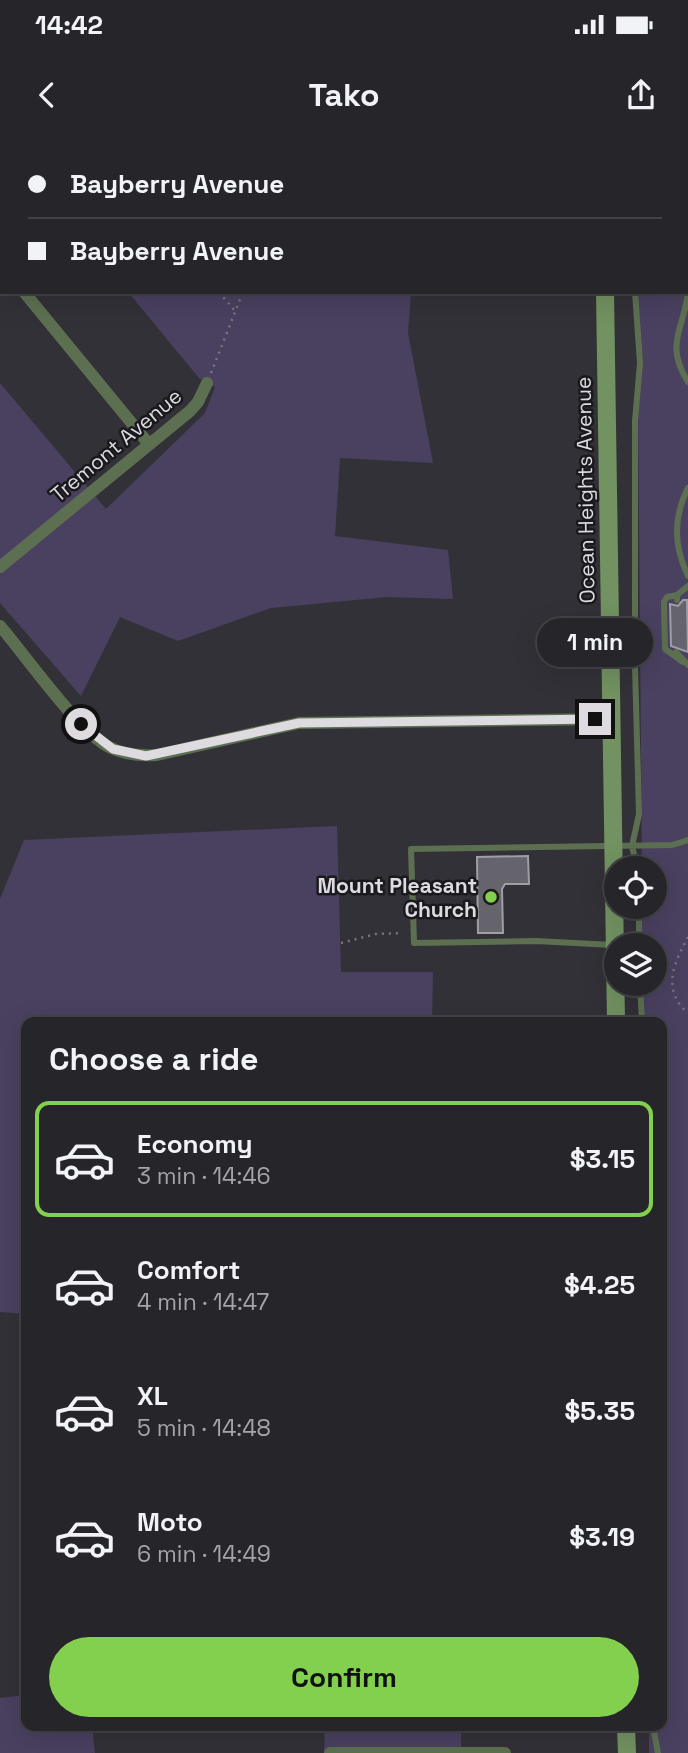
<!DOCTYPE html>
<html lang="en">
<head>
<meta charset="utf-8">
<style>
  :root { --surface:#26252a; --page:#2e2d32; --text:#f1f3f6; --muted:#a4a5a8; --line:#424247; --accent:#83d04e }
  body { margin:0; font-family:"Space Grotesk",sans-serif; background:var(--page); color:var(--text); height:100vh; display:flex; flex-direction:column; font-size:26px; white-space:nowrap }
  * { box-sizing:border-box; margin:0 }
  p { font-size:23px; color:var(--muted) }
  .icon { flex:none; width:38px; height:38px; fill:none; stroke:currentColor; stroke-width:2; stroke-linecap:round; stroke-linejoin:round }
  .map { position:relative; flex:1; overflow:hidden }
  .panel { position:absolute; left:21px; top:877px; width:646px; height:714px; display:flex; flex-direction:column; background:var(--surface); border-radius:14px; box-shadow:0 7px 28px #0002,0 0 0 2px var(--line) }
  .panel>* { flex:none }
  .top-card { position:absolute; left:0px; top:0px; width:690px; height:154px; box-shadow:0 7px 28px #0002,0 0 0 2px var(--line); display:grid; align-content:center; height:154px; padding:0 28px; background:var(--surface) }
  .controls { position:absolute; left:604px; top:716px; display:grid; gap:14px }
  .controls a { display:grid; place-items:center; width:63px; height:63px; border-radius:50%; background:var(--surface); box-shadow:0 7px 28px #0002,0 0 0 2px var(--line); font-size:35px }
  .end { position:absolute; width:32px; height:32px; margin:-16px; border:9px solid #dddbe0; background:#111; box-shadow:0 0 0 4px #111 }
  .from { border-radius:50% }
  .bubble { position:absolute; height:49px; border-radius:24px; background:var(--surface); box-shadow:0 7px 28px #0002,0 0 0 2px var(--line); font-size:23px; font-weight:600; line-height:49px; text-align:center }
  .top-card b { display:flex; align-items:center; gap:24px; height:66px; font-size:26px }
  .top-card b+b { border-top:2px solid var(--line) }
  .top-card i { width:18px; height:18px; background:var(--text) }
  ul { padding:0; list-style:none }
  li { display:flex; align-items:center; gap:21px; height:116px; margin:0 14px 10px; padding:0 14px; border:4px solid transparent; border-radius:14px }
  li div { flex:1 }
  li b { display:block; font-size:26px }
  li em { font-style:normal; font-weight:600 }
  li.active { border-color:var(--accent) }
  li>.icon { width:63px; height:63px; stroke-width:1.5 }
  h2 { padding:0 28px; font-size:32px; line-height:84px }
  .cta { display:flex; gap:14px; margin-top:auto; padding:14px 28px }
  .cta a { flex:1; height:80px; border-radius:42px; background:var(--accent); color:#111; font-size:28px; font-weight:600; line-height:80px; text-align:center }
  .status { display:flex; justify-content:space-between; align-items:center; height:49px; padding:0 35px; background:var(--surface); direction:ltr }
  .status svg { height:19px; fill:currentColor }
  header { display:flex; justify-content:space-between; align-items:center; height:91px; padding:0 28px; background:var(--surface); font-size:32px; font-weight:600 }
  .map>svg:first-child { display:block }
  .green { fill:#4a4060 }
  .building { fill:#65636b; stroke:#9f9da5; stroke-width:2 }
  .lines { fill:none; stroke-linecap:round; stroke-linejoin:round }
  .path { stroke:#77757c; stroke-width:2.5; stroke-dasharray:2 5; stroke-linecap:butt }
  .lane { stroke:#5c7051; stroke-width:6 }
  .street { stroke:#5c7051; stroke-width:12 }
  .secondary { stroke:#729261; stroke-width:18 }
  .route { stroke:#dddbe0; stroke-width:9 }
  .poi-dot { fill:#83d04e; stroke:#1a191d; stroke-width:2.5 }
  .labels { text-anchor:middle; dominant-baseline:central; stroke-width:5; stroke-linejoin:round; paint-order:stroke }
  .street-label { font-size:21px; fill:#dddbe0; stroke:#1a191d }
  .poi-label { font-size:21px; font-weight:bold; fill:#dddbe0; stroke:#1a191d; text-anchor:end }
</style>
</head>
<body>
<div class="status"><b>14:42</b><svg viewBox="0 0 49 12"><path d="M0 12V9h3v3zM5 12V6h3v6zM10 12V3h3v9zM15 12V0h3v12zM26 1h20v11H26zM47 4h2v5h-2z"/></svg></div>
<header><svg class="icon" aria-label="back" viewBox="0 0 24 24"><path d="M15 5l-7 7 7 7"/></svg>Tako<svg class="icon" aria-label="share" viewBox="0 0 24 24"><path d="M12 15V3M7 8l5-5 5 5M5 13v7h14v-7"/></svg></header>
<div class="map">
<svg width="688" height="1613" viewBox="0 0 688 1613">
  <rect width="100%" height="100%" fill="#333138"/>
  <path class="green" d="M1,0H504L505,2H2Z
    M688,47V1613H649V1586H662V882H643V844H654V805H642V767L654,766V728H642L637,152H688Z
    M128,152H411L408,193L433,323L340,318L335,396L448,410L453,459L387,457L271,468L178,501L120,477L81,556L0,463V243L106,369L205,273L215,247L199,238Z
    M337,686L341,832H433L432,882H26V1174L0,1172V759L24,700Z
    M26,1555V1586H92L95,1613H0V1558Z
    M325,1586H461V1611L324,1613Z"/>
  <path class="building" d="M683,460H687L688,512L671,506L670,464L678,466Z
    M528,716L529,744H505L502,749L503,793H478L477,717Z"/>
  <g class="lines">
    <path class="path" d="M93,0L95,2
      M287,0L289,2
      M304,2V0
      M219,152L235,171
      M211,233L243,152
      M688,797C674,823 661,850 688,873
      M341,803L376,794L403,793"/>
    <path class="lane" d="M635,152L640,223L635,281V526L639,674L632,706L637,728
      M688,152C684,189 664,204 688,242
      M688,348C673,377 674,407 688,436
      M677,455L667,457L664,462L665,509L683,522
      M677,460V455L688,446
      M676,512L688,525
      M639,766V805
      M613,805L536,801L414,803L411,709L672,705L688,700
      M640,844L642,882
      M653,1586L658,1613"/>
    <path class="street" d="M0,123L2,125
      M24,152L148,303
      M0,427L190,271L198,262L207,243
      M0,486C26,516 77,590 109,607C124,615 140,616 157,615L299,583L612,579
      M330,1613H505"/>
    <path class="secondary" d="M602,0V2
      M605,152L616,882
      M626,1586L627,1613"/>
  </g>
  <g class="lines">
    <path class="route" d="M81,584L113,609L146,616L299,583L595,579"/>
  </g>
  <circle class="poi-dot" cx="491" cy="757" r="7"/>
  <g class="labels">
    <g class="street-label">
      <text transform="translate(116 305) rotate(-40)">Tremont Avenue</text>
      <text transform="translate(585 350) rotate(-91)">Ocean Heights Avenue</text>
    </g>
    <g class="poi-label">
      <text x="477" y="745">Mount Pleasant<tspan x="477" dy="24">Church</tspan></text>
    </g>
  </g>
</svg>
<div class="controls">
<a><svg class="icon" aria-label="locate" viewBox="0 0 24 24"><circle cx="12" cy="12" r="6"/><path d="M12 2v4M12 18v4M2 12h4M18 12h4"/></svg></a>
<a><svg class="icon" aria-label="layers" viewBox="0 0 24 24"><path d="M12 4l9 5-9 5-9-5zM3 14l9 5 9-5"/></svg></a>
</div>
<i class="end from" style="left:81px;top:584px"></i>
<i class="end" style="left:595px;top:579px"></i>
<div class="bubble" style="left:537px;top:478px;width:116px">1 min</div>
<div class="top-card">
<b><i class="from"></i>Bayberry Avenue</b>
<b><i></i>Bayberry Avenue</b>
</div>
<section class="panel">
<h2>Choose a ride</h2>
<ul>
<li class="active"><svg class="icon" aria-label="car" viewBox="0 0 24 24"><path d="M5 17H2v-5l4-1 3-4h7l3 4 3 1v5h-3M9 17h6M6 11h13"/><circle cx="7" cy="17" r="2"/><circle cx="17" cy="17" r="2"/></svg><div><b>Economy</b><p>3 min · 14:46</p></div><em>$3.15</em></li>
<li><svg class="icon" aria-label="car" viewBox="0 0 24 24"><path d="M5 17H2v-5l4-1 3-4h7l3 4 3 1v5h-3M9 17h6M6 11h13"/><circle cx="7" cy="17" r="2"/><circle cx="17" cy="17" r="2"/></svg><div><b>Comfort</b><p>4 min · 14:47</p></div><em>$4.25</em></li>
<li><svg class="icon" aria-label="car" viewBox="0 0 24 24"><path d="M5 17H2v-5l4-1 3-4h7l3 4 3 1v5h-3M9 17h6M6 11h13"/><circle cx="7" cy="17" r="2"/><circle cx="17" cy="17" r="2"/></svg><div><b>XL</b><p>5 min · 14:48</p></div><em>$5.35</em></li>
<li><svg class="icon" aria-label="car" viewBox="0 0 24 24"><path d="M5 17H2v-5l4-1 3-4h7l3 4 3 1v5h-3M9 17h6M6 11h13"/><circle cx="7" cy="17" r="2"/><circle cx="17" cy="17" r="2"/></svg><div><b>Moto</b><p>6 min · 14:49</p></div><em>$3.19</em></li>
</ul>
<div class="cta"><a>Confirm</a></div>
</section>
</div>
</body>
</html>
